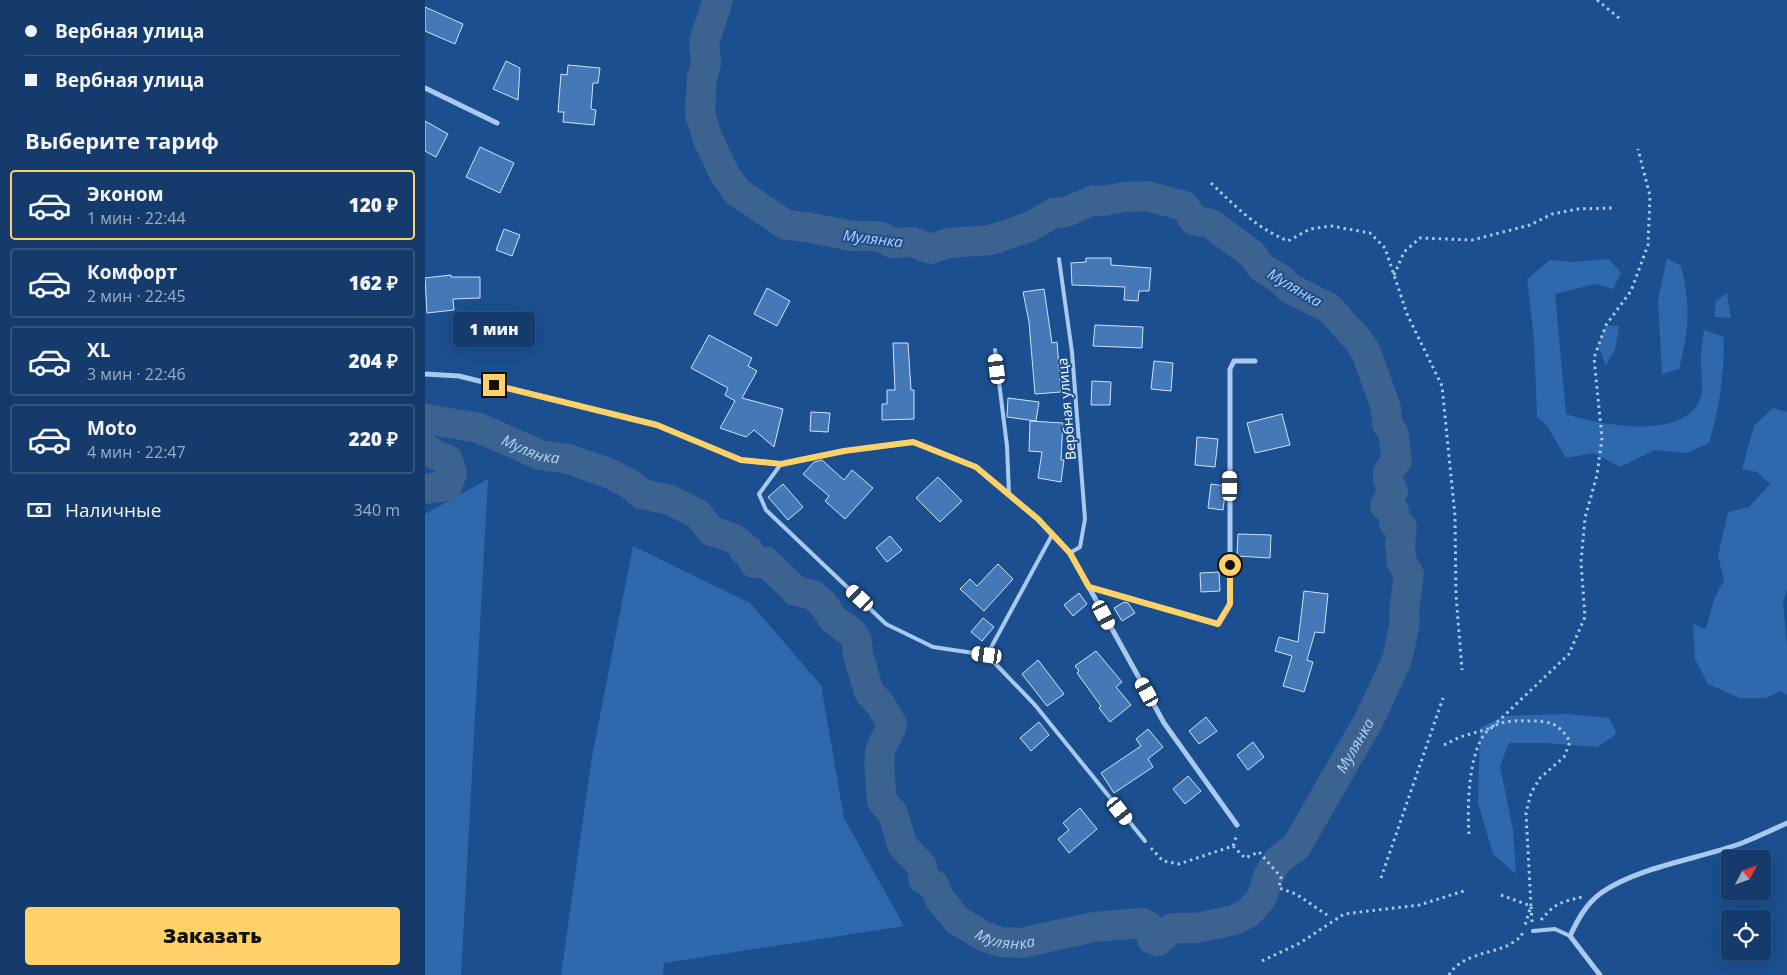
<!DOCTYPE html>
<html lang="ru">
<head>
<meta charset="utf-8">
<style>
  :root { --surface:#143b6b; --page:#1d4271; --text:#f1f3f6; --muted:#9dadc1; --line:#33557e; --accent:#ffd166 }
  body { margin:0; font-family:"Open Sans",sans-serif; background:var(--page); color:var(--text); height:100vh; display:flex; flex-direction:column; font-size:19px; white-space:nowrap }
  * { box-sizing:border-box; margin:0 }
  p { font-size:16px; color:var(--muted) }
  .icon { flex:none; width:28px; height:28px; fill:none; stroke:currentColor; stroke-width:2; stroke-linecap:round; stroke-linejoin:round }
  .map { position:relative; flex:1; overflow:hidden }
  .side { display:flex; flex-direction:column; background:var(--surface); width:425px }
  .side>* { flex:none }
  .banner { display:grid; align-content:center; height:110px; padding:0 25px; background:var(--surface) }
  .needle { width:32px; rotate:49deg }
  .tools { position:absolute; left:1296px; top:850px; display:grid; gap:10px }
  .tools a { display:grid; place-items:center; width:50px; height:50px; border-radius:5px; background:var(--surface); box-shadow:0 5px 20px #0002,0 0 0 1px var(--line); font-size:25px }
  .end { position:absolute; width:22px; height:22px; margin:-11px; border:6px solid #ffd166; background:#111; box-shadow:0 0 0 2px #111 }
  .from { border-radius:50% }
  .bubble { position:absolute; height:35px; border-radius:5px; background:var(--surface); box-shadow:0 5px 20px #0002,0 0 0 1px var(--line); font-size:16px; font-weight:800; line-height:35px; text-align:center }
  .car { position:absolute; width:15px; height:30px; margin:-15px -8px; border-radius:6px; box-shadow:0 0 4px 1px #0007; background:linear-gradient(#fff 24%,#345 0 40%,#fff 0 76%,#345 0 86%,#fff 0) }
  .banner b { display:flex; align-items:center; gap:18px; height:48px; font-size:19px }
  .banner b+b { border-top:1px solid var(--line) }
  .banner i { width:12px; height:12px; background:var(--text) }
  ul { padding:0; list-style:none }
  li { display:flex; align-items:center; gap:15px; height:70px; margin:0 10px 8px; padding:0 15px; border:2px solid var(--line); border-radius:5px }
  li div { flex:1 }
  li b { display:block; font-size:19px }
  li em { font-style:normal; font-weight:800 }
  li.selected { border-color:var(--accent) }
  li>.icon { width:45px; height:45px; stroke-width:1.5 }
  h2 { padding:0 25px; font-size:22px; line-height:60px }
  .pay { display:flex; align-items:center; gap:12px; height:55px; padding:0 25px; font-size:19px }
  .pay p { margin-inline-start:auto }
  .action { display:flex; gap:10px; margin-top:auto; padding:10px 25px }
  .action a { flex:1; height:58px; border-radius:5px; background:var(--accent); color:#111; font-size:20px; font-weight:800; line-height:58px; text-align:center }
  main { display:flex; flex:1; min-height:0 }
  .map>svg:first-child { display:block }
  .green { fill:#2e69ad }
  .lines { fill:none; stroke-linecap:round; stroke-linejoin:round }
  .river { stroke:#3c6290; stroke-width:30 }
  .building { fill:#4478b7; stroke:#cfe3fa }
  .path { stroke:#a9c9ee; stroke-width:3; stroke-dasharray:2.5 4; stroke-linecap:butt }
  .service { stroke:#a9c9ee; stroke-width:4 }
  .minor { stroke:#a9c9ee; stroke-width:5 }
  .route { stroke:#ffd166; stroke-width:6 }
  .labels { text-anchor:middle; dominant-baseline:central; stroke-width:4; stroke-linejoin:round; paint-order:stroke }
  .street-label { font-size:14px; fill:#fff; stroke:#1b4f8f }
  .water-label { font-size:15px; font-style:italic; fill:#b5d3f5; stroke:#1b4f8f }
</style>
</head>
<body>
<main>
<section class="side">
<div class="banner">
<b><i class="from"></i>Вербная улица</b>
<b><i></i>Вербная улица</b>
</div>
<h2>Выберите тариф</h2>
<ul>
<li class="selected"><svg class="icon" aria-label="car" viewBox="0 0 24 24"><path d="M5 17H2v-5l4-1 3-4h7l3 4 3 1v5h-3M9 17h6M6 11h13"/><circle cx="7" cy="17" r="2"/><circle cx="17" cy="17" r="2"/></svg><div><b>Эконом</b><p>1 мин · 22:44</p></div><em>120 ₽</em></li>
<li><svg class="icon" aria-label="car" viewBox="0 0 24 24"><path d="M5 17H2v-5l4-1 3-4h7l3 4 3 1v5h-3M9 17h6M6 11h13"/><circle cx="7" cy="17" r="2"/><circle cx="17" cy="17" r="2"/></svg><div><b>Комфорт</b><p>2 мин · 22:45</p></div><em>162 ₽</em></li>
<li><svg class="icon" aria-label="car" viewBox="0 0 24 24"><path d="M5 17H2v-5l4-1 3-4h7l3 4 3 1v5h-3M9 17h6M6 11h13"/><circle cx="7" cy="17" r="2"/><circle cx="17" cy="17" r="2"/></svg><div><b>XL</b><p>3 мин · 22:46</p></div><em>204 ₽</em></li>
<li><svg class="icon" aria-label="car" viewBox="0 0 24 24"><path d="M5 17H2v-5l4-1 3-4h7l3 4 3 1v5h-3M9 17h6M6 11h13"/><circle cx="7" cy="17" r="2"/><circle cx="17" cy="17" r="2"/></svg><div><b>Moto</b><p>4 мин · 22:47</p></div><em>220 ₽</em></li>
</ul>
<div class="pay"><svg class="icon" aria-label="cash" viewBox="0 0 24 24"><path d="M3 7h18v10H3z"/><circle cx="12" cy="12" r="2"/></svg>Наличные<p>340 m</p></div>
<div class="action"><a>Заказать</a></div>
</section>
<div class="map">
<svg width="1362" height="975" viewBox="0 0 1362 975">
  <rect width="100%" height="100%" fill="#1b4f8f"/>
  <path class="green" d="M1242,258L1256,266C1266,306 1264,329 1254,369L1237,374L1233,300Z
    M1184,259L1196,273L1188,289L1170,284L1130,294L1141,414C1174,425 1259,441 1275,399C1280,388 1275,369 1276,357C1276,348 1278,339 1279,330L1299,337C1299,375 1295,406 1284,443L1262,453L1230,450L1195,467L1169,453L1141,458L1122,426L1112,417L1109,339L1102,279L1125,260L1147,262Z
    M1302,293L1306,318L1289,317L1291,301Z
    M1181,325L1194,326L1190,350L1181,365L1173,346Z
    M1348,408L1362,412V589L1358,603L1362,646V695L1356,691L1341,698H1315L1283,684L1270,659L1268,624L1281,629L1289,599L1299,580L1293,556L1303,512L1324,507L1345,484L1332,472L1317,469L1329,426Z
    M63,479L36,975H0V514Z
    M208,546L325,603L396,685L419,818L479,926L239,963L238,975H136L167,757Z
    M1141,714L1184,718L1192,734L1172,747L1122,743H1084L1075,766L1088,830L1091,874L1068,854L1053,803L1055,728L1079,716Z"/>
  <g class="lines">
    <g class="river">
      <path id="s1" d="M0,419L54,428L115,455L143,459L183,473L202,482L217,494L245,500L273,514L286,531L305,537L314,542L319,550H323L329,563L341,562L371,591L388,595L398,604L408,619L428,634L432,641L433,655L444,692L455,704L467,724C465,735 457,741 455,753C453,768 456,786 457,801L468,813L477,845L497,866L498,879L509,885L515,899L532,920L558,936L576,942L596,943L669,927L717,923L723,926L727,939L733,941L747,928H772L809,920L823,913L836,899L844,875L852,861L871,847L944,720L972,660L980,623L979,611L984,574L977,563L975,545L977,527L969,523V511L960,506L968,491L963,480V472L972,460L968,432L962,424L961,408L941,352L933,340L904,308L864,288L858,281L836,267L827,254L786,224L769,220L759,206L722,196L700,197L678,201L669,200L641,212L629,213L604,227L566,240L524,243L505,249L488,242L467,243L459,238L451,236H427L381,227L361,225L312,192L300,175L282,137L275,113L277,78L281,64L279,42L293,0"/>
      <path d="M0,448L7,453L23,460L27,473L22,486L0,489"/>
    </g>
  </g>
  <path class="building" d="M0,7L38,24L30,44L0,31Z
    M81,61L95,68L93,100L68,89Z
    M143,65L175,68L173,83H168L166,109L171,110L169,125L138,122L139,112H133L136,74L142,75Z
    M0,121L23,134L11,157L0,151Z
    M55,147L89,163L75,193L41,177Z
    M79,229L95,235L87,256L71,250Z
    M661,258H686V265L726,268L724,291H714L713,301L699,300L700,287L647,285L646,263L661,262Z
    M26,275V277H55V298L28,299L29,310L2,313L0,278Z
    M342,288L365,301L352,326L329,314Z
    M619,289L627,343L632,342L636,392L610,394L604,322L598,292Z
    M670,325L718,327L717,348L668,346Z
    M284,335L327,358L323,366L332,371L317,398L358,409L349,447L329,430L321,437L295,428L310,401L300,395L303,388L266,368Z
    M468,343H483L486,390H489V419L457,420V404H462V390H470Z
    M729,361L748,363L746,391L726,389Z
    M667,381L686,382L685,405H666Z
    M583,398L614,402L611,421L582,417Z
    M386,412L405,413L403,432L385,431Z
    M857,414L865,445L830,453L822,423Z
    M605,421L638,423L636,460H639L636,482L613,478L617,452L604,451Z
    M772,437L793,439L790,467L770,465Z
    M397,460L419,480L427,470L448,488L420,519L400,501L404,496L378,474L389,462Z
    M513,477L537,501L515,522L491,498Z
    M358,484L378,507L363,520L343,497Z
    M786,484L801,486L798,510L783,508Z
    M813,534L846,535L845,558L812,556Z
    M465,536L477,550L462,562L451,548Z
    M573,564L588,579L559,611L535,589L545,579L552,586Z
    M794,572L795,591L776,592L775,573Z
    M879,591L903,594L899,633L890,632L882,660L888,662L879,692L858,686L867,656L850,651L854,637L873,642Z
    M654,593L662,604L648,616L639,605Z
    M699,602L703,603L710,613L697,621L689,608Z
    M558,618L569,627L557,641L546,632Z
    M671,651L697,682L691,687L706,705L685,722L674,708L676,706L652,673L654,671L650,666Z
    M613,660L639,694L622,706L597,674Z
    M781,717L792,731L774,744L764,731Z
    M614,722L624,735L606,751L595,738Z
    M723,729L738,747L723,759L728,767L689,793L676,773L716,746L711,739Z
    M828,742L839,757L823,770L812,755Z
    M763,776L776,791L760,804L748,789Z
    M655,808L672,829L644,853L633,839L644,830L638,823Z"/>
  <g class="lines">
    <path class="path" d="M1172,0L1194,18
      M786,183C810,206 831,228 863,241L885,229L906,226L945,233L960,248L982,314L1017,386L1030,516L1031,595L1037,670
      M969,275L979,252L995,238L1047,240L1105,225L1127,214L1153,209L1188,208
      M1019,745L1035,737L1066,728L1144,654L1160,617L1156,562L1160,518L1172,475L1177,438L1169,358L1181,325L1206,291L1223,245L1225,196L1213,149
      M1044,834C1042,809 1043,743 1066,728C1079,719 1093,721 1107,721C1126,721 1136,725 1145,742L1139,757L1115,778L1106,793L1101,813L1106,906L1100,925
      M808,846L820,858L834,852L856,877L854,888L871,894L902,915
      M808,846L812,834
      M726,848L738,861L754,864L808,846
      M956,878L1018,698
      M1076,895L1106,906L1107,923
      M1116,920C1130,903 1136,902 1157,897
      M837,961L875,943L919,914L994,905L1042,890
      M1024,975C1035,956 1061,954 1079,947C1085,945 1091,940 1096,937L1098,931"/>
    <path class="service" d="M634,259L647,352L660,519L655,547L645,553
      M570,350L582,446L584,494
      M356,464L334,494L341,510L461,624L508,647L562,655L610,705L720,841
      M562,655L627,535
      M1108,931L1130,929L1145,936"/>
    <path class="minor" d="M0,88L72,123
      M0,374L34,376L232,425L316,460L356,464L419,451L489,442L551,467L613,519L645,553L739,723L812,825
      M664,587L793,624L805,604V369L809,361H830
      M1175,975L1145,936C1153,919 1161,904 1176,893C1212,867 1274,859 1317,843C1332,837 1347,830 1362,823"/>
  </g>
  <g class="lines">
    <path class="route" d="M69,385L232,425L316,460L356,464L419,451L488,442L551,467L613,519L645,553L664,587L793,624L805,604V565"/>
  </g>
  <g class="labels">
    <g class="street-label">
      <text transform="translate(641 409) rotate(-95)">Вербная улица</text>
    </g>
    <g class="water-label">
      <text transform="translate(448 238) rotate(7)">Мулянка</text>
      <text transform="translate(870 287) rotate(31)">Мулянка</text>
      <text stroke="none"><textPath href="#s1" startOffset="111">Мулянка</textPath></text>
      <text stroke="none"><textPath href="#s1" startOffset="1344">Мулянка</textPath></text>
      <text stroke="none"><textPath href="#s1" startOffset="879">Мулянка</textPath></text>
    </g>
  </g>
</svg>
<div class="tools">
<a><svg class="needle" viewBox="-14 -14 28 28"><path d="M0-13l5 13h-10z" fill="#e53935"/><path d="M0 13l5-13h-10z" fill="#9dadc1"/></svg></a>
<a><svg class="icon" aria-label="locate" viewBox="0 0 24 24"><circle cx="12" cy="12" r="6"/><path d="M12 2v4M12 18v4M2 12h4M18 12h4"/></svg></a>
</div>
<i class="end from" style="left:805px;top:565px"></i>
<i class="end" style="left:69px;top:385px"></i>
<div class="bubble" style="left:28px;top:312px;width:82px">1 мин</div>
<i class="car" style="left:572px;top:369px;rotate:353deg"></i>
<i class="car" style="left:805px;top:486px;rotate:0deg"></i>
<i class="car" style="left:435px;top:598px;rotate:313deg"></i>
<i class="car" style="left:679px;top:615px;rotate:152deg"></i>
<i class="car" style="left:562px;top:655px;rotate:278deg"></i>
<i class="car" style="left:722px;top:692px;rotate:331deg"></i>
<i class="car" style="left:695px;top:811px;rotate:141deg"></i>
</div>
</main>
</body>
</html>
